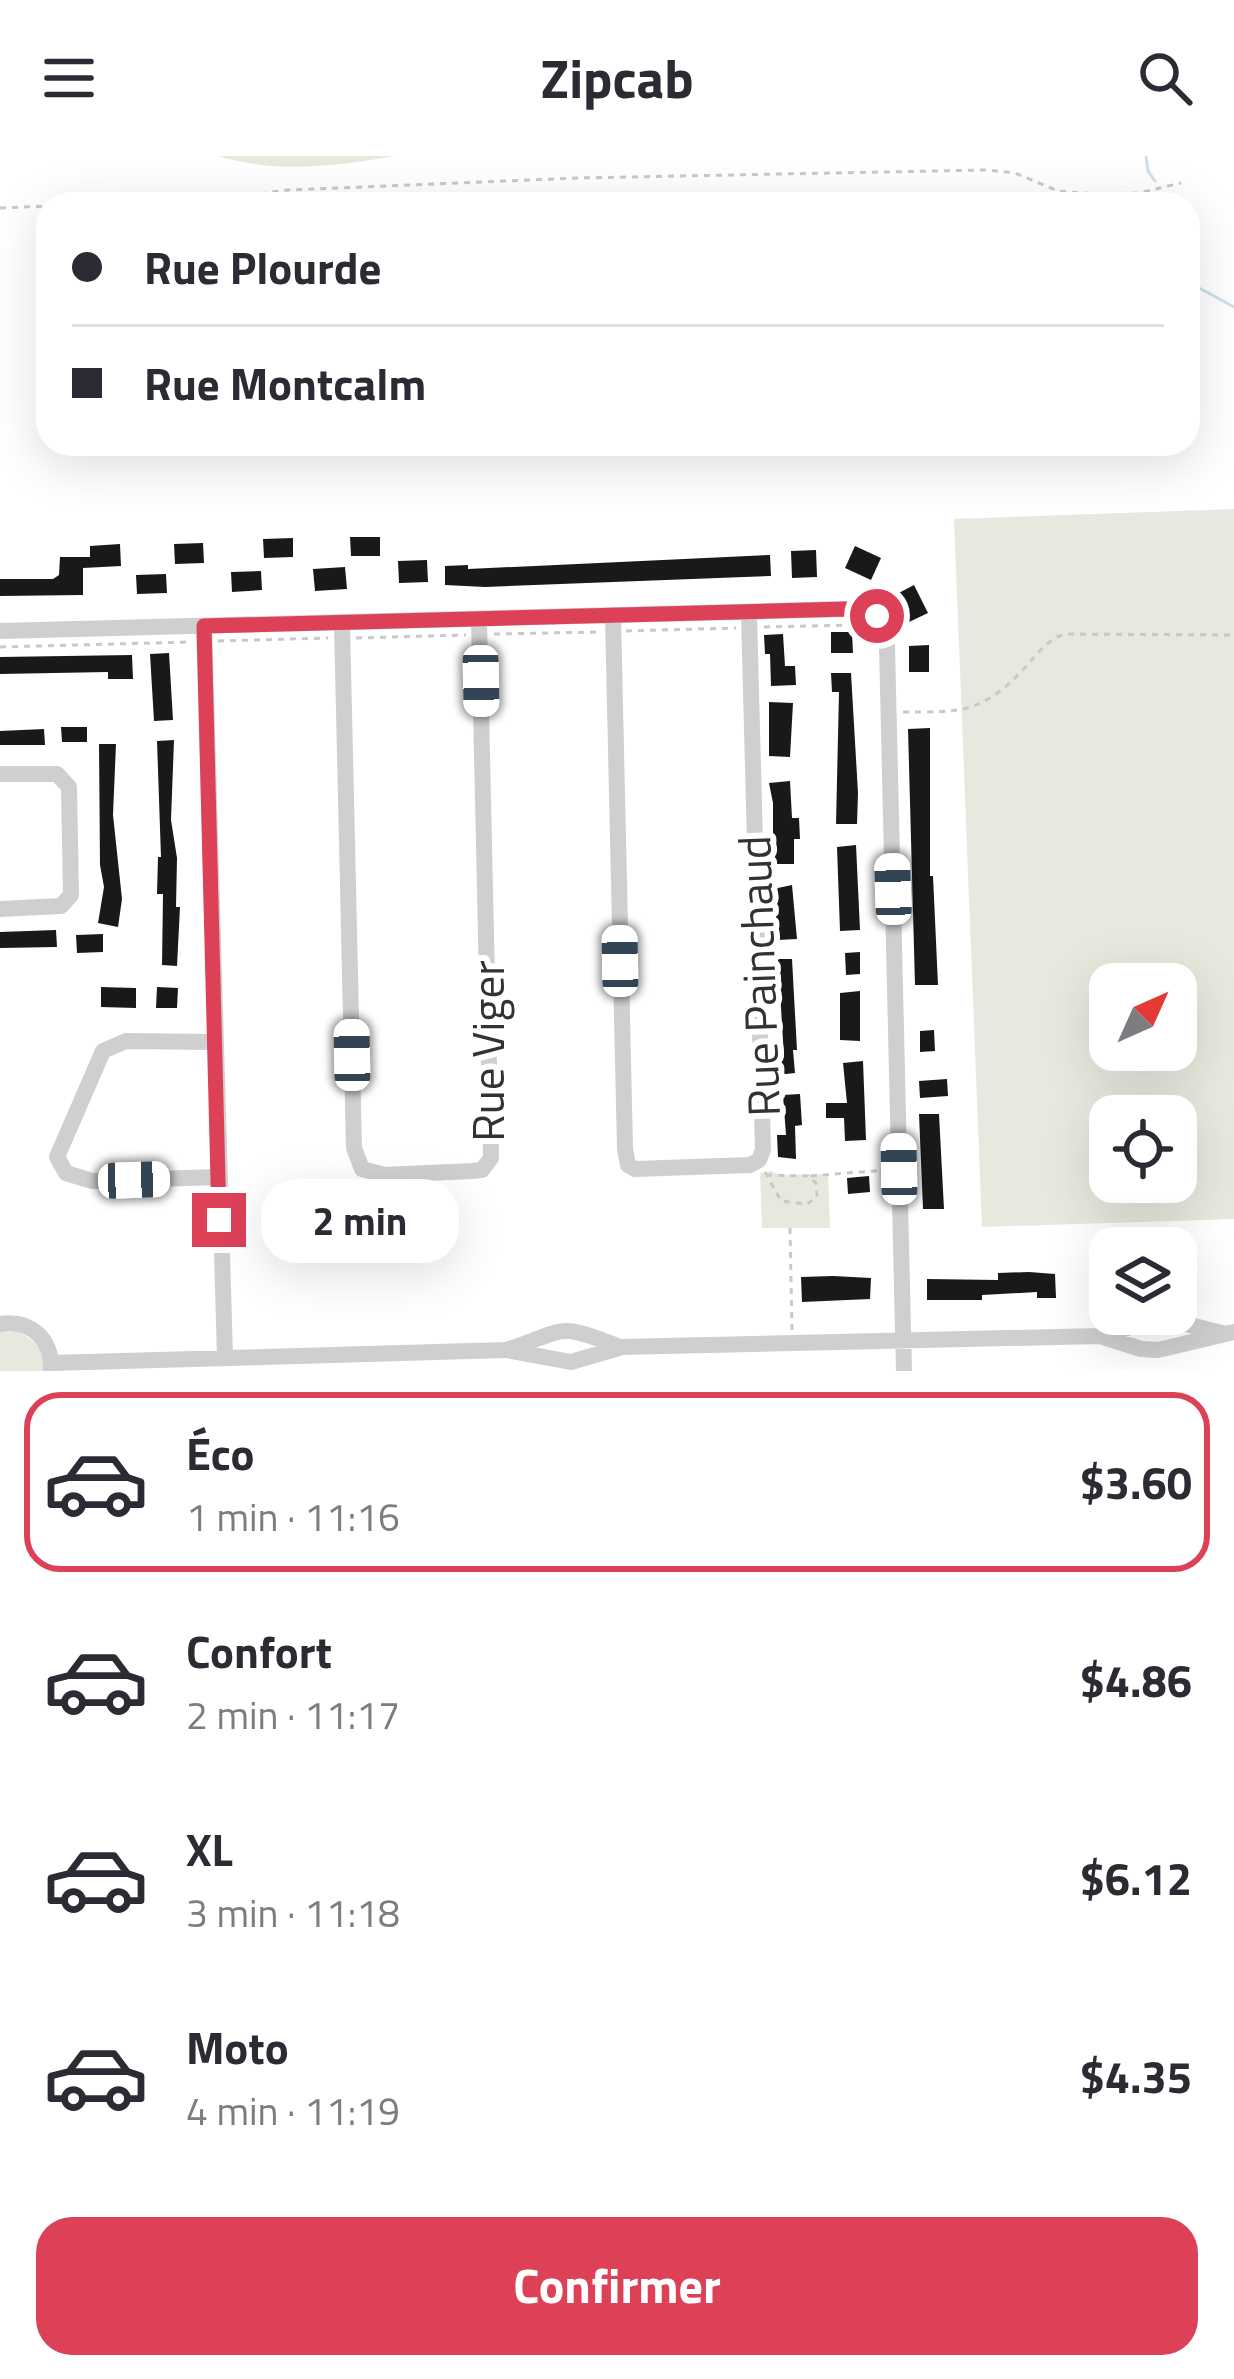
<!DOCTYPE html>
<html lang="fr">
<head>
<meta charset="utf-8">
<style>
  :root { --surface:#fff; --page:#f2f2f3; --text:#2b2b33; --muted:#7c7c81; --line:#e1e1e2; --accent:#dc4158 }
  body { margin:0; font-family:"Titillium Web",sans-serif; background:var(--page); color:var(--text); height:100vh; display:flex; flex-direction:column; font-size:45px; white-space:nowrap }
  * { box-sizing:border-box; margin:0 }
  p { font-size:39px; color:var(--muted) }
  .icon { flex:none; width:66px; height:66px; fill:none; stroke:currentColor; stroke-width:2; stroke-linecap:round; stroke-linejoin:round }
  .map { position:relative; height:1215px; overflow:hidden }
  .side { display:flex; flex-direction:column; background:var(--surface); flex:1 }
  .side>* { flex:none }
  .hud { position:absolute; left:36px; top:36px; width:1164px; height:264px; border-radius:36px; box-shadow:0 12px 48px #0002; display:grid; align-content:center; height:264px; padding:0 36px; background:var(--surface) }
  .needle { width:78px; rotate:45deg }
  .controls { position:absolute; left:1089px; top:807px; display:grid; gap:24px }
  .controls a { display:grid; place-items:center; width:108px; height:108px; border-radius:24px; background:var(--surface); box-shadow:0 12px 48px #0002; font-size:60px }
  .end { position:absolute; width:54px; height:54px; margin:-27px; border:15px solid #dc4158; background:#fff; box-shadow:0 0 0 6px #fff }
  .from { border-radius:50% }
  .bubble { position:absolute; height:84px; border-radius:36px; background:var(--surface); box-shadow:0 12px 48px #0002; font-size:39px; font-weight:700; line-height:84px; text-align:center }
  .car { position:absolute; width:36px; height:72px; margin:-36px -18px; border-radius:15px; box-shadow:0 0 9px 3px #0007; background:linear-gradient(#fff 24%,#345 0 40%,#fff 0 76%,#345 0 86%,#fff 0) }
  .hud b { display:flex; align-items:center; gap:42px; height:114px; font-size:45px }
  .hud b+b { border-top:3px solid var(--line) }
  .hud i { width:30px; height:30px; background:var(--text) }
  ul { padding:21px 0 0; list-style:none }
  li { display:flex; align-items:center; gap:36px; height:180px; margin:0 24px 18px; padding:0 12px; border:6px solid transparent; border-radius:36px }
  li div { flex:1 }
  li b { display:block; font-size:45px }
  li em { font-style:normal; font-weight:700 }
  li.current { border-color:var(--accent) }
  li>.icon { width:108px; height:108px; stroke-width:1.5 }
  .action { display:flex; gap:24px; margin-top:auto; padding:24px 36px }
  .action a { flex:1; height:138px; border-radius:36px; background:var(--accent); color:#fff; font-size:48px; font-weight:700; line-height:138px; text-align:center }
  header { display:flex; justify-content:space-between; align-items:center; height:156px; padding:0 36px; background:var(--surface); font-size:54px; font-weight:700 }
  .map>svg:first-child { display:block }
  .green { fill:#e6eade; fill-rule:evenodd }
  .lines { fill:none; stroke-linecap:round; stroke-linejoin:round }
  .stream { stroke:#cce1ea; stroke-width:3 }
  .building { fill:#191919 }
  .path { stroke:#c9c9c9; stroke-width:3; stroke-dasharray:6 6; stroke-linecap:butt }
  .minor { stroke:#cfcfcf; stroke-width:16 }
  .route { stroke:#dc4158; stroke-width:15 }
  .labels { text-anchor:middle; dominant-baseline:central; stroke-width:12; stroke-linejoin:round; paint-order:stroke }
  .street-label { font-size:45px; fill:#323232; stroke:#fff }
</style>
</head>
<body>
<header><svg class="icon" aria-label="menu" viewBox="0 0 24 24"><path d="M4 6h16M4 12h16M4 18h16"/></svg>Zipcab<svg class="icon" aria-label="search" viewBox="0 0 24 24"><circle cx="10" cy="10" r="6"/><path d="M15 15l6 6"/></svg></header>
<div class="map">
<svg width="1234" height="1215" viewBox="0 0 1234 1215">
  <rect width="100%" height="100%" fill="#fff"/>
  <path class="green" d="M218,0H396C335,10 278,18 218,0Z
    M1234,353V1063L982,1071L954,363ZM1110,828H1176V894H1110ZM1110,960H1176V1026H1110Z
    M771,1015L780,1019L828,1018L830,1072H762L760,1017Z
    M17,1175C35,1184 45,1194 43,1215H0V1176Z"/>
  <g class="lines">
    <path class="stream" d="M1146,0L1148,15L1155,25
      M1168,39L1170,48
      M1188,126L1234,151"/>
  </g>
  <path class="building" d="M350,381H380V400H351Z
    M293,382V401L264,402L263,383Z
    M203,387L204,407L175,408L174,388Z
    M120,388L121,410L83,412V439L0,440V423H53L59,419L60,401H90V390Z
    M855,390L881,402L871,424L845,412Z
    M816,394L817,421L792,422L791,395Z
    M770,399L771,420L485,431L445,429V410L468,409V413Z
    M427,404L428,426L399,427L398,405Z
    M345,411L347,433L315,435L313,413Z
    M261,415L262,434L232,436L231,416Z
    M166,418L167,437L137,438L136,419Z
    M914,429L928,457L907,467L893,440Z
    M831,476H852L853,497H831Z
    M783,478L785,510H795L796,529L771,530L770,498H765L764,479Z
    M929,489V516H909V490Z
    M169,497L173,564L154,565L150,498Z
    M132,499L133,523H108V516L0,518V501Z
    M831,517H851L858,637L857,668H836L839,536H832Z
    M769,546L793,547L790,601L769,600Z
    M61,571H87V586H62Z
    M930,572V720H933L938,829H915L908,573Z
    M44,573L45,589H0V575Z
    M174,584L171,664L177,702L176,751H180L177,810L162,809L163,738H157L158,701H161L157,585Z
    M99,588H116L113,659L122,743L118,771L98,767L104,731L100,709Z
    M790,625L792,662H799L800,683H794V708H773V647L769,627Z
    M856,689L860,774L840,775L837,691Z
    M792,729L797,783L778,784L773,733Z
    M56,774L57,791L0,792V776Z
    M103,778V796L77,797L76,779Z
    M860,796V818L846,819L845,797Z
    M778,803H792L797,894H793L795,917L777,919L776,902L784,901Z
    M101,831L136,832V852L101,851Z
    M157,831L178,832L177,852H156Z
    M860,835V885L840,884V837Z
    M934,874L935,895L920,896V875Z
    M863,905L866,984L845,985L844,962H826V947H847L843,907Z
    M947,923L948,940L920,942L919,925Z
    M800,938L802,969L795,970L796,1003L778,1001L777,979H786L783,939Z
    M919,958H939L944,1053H923Z
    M869,1020L870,1036L848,1038L847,1022Z
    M1029,1116L1055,1118L1056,1142H1037V1136L982,1139V1144H927V1123L998,1124V1117Z
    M833,1120L871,1122L870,1143L802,1146L801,1121Z"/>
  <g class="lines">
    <path class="path" d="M93,48L206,45L288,34L577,22L986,14L1015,17L1058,35L1095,38L1139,37L1181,27
      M0,52L48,50
      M764,471L856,469
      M626,475L736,472
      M494,478L598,476
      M356,482L466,479
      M218,485L328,482
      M0,491L190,486
      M903,556C960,556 980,558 1022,515C1036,500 1044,486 1064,478L1234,479
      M765,1016L781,1045L807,1048L817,1041L816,1027L808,1020L767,1019
      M811,1020L885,1014
      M790,1072L792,1174"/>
    <path class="minor" d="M613,460L625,993L628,1009L635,1013L750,1009L759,1004L763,994L749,458
      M342,468L354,992L362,1013L385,1019L472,1015L482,1014L491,1002L479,465
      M204,470L225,1201
      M0,475L846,453C873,455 883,463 887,490L904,1215
      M0,618H57L69,631L71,739L61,750L0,753
      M215,886L126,885L103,895L57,1001L66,1017L92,1025L218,1021
      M0,1168C31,1163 52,1183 51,1214
      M1100,1180L1141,1193L1158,1194L1234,1176
      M506,1194L571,1206L619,1192
      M51,1207L506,1194C569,1174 553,1165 620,1191L1099,1180L1162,1162L1222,1177"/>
  </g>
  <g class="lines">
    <path class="route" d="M219,1064L204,470L846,453L877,460"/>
  </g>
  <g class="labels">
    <g class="street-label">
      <text transform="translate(758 820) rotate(-92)">Rue Painchaud</text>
      <text transform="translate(487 895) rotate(-90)">Rue Viger</text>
    </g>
  </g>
</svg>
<div class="controls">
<a><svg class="needle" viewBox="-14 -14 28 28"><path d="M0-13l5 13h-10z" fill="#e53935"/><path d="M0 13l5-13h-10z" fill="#7c7c81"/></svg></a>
<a><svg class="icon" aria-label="locate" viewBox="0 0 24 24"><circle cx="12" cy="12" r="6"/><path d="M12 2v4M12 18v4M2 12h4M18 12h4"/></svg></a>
<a><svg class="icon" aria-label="layers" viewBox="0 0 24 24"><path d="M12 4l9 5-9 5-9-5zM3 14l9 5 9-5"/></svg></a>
</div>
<i class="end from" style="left:877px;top:460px"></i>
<i class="end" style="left:219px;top:1064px"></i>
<div class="bubble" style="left:261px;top:1023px;width:198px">2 min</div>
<i class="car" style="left:481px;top:525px;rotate:179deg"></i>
<i class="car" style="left:893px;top:733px;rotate:358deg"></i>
<i class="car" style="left:620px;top:805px;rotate:359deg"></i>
<i class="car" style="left:352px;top:899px;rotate:359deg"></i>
<i class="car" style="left:899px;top:1013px;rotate:359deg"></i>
<i class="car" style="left:134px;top:1024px;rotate:88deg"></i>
<div class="hud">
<b><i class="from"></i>Rue Plourde</b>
<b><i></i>Rue Montcalm</b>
</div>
</div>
<section class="side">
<ul>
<li class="current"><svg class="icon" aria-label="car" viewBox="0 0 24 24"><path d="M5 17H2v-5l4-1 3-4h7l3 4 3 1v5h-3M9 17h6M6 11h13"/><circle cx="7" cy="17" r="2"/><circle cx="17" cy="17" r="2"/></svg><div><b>Éco</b><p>1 min · 11:16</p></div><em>$3.60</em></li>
<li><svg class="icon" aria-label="car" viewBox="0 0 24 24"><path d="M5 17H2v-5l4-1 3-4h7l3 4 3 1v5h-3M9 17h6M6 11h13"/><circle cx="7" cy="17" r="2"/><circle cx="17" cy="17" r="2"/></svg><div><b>Confort</b><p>2 min · 11:17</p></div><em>$4.86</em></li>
<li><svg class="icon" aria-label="car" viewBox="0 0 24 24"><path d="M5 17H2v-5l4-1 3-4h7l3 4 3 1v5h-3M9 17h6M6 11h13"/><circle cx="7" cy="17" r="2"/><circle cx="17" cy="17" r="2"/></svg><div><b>XL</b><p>3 min · 11:18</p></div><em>$6.12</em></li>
<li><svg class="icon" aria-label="car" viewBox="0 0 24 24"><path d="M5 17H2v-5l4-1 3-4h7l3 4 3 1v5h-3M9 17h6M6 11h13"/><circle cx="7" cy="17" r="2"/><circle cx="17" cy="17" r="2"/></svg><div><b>Moto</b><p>4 min · 11:19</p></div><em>$4.35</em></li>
</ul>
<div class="action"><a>Confirmer</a></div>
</section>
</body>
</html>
